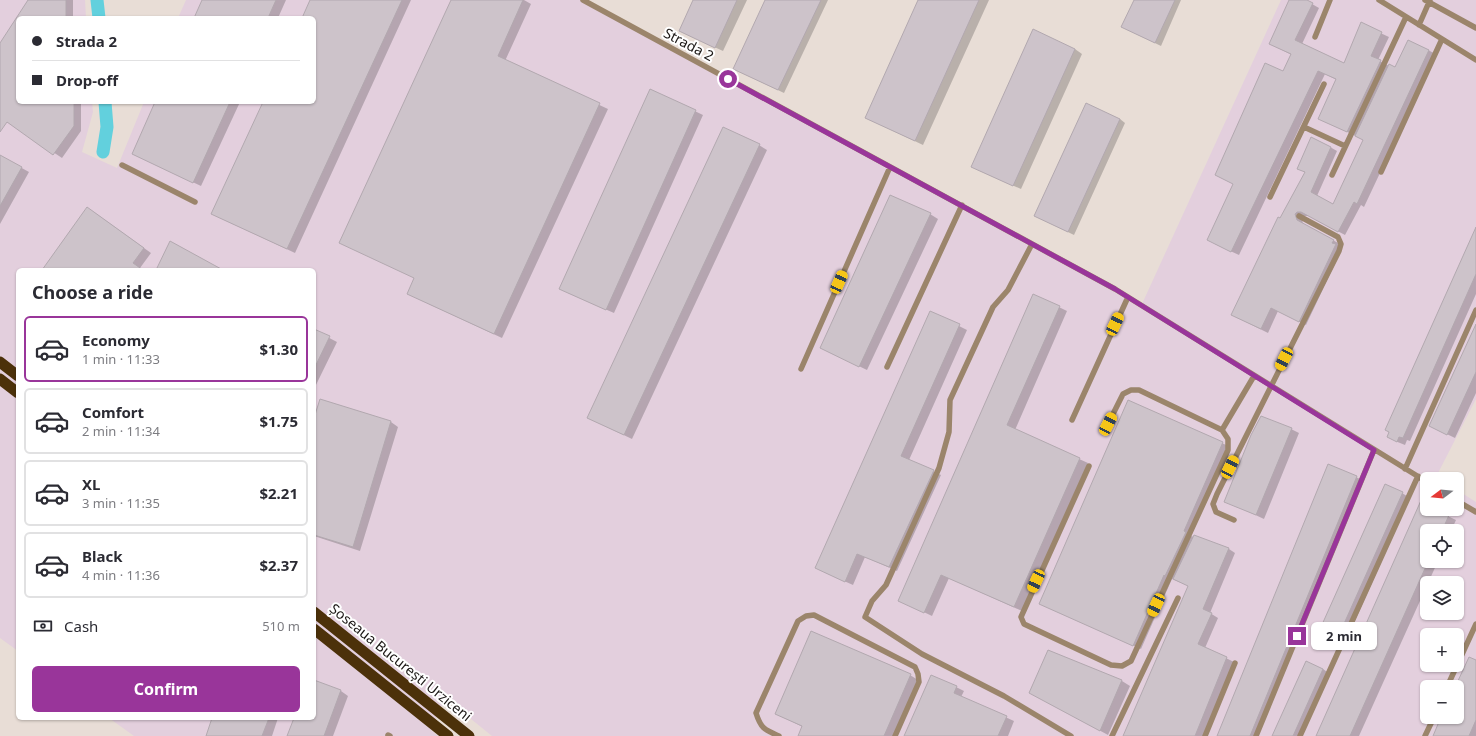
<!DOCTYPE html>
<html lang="en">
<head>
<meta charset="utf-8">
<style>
  :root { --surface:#fff; --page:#f2f2f3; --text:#2b2b33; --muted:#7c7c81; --line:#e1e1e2; --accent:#99359a }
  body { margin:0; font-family:"Noto Sans",sans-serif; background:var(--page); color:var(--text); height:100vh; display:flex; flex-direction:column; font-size:15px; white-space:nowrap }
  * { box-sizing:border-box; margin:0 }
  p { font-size:13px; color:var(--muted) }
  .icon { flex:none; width:22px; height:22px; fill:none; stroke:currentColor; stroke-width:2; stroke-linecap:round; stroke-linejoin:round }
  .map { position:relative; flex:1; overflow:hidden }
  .sheet { position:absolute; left:16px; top:268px; width:300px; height:452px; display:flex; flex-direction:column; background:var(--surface); border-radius:6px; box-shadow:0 1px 3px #0004 }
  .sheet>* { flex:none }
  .banner { position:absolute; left:16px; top:16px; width:300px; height:88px; border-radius:6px; box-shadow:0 1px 3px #0004; display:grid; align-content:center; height:88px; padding:0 16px; background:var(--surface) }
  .needle { width:26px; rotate:254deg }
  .tools { position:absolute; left:1420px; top:472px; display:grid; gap:8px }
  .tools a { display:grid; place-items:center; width:44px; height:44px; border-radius:6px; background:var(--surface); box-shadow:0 1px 3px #0004; font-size:20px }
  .end { position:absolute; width:18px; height:18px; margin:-9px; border:5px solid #99359a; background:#fff; box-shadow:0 0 0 2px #fff }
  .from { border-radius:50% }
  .bubble { position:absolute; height:28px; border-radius:6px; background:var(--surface); box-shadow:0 1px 3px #0004; font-size:13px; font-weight:700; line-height:28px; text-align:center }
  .car { position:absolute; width:12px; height:24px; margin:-12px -6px; border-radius:5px; box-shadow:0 0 3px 1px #0007; background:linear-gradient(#f5c518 24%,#345 0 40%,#f5c518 0 76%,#345 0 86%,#f5c518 0) }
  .banner b { display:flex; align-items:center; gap:14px; height:38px; font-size:15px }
  .banner b+b { border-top:1px solid var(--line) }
  .banner i { width:10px; height:10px; background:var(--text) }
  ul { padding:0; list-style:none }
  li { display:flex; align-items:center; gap:12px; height:66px; margin:0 8px 6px; padding:0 8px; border:2px solid var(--line); border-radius:6px }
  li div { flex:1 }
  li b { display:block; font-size:15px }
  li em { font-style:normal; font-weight:700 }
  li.active { border-color:var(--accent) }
  li>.icon { width:36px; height:36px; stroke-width:1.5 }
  h2 { padding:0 16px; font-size:18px; line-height:48px }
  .pay { display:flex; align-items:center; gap:10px; height:44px; padding:0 16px; font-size:15px }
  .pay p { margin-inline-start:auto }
  .primary-button { display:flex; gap:8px; margin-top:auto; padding:8px 16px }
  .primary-button a { flex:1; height:46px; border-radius:6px; background:var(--accent); color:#fff; font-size:16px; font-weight:700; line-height:46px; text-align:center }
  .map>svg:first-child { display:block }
  .industrial { fill:#e3cfdd; fill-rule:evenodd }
  .shadow { fill:#0003 }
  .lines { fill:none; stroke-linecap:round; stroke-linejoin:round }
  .canal { stroke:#62d0dd; stroke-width:13 }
  .building { fill:#cdc3ca; stroke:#b2a8af }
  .service { stroke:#9b856b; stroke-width:5.5 }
  .trunk { stroke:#4c310a; stroke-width:11 }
  .route { stroke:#99359a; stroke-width:5 }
  .labels { text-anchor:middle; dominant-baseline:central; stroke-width:4; stroke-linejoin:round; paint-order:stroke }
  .street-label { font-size:14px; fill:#1b1715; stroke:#fff }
</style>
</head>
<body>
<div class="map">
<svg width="1476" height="736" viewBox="0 0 1476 736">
  <rect width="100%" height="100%" fill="#e8ddd6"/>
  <path class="industrial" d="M0,0H85L86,18H18V102H92L93,112L82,152L117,168L144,102H314V18H178L186,0H583L1142,304L1281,0H1476V55L1474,59L1476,60V399L1436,477L1439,479H1427V509H1457V490L1476,502V736H492L445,698L431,730L438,736H134L109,718H314V270H18V651L0,638ZM1427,531H1457V561H1427ZM1427,583H1457V613H1427ZM1427,635H1457V665H1427ZM1427,687H1457V717H1427Z"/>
  <path class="shadow" d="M30,0H73V18H18V102H81V131L62,158L14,126L0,118V45Z
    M203,0H286L278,18H195Z
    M311,0H411L295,253L220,218L264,102H314V18H303Z
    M452,0H524L531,4L505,61L608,109L502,338L416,298L415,278Z
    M694,0H747L723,51L688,35Z
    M766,0H828L784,93L740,72Z
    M920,0H989L923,145L866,118Z
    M1135,0H1181L1161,46L1128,30Z
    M1290,0H1305L1319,8L1302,44L1344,64L1361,24L1389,37L1378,60L1389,66L1396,68L1409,41L1436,54L1364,207L1361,205L1345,235L1309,216H1304L1302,218L1303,224L1340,244L1342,249L1306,325L1278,311L1268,333L1232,315L1306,173L1298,168L1330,147L1337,151L1317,196L1334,205L1364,140L1326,122L1337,80L1325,74L1239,255L1215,244L1292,55L1270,44Z
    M1075,49L1082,54L1021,189L980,171Z
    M651,90L703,115L614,313L568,293Z
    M157,102H240L201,186L133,154Z
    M1120,119L1125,123L1074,235L1041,219Z
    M759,145L767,150L632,439L588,418Z
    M0,156L29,172L0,224Z
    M95,213L151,253L140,268L143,270H44Z
    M930,214L938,219L867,370L821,348Z
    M1476,228V294L1410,441L1407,440L1405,445L1395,441Z
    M1034,295L1067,311L1015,430L1088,463L1022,611L949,578L932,616L905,603Z
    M931,312L967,330L909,460L941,475L897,571L865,557L853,585L824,572Z
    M1476,327V393L1455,438L1430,426Z
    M314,330L337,342L314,389Z
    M321,400L391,422L398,427L360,551L314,536V422Z
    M1291,429L1299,433L1264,519L1225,501Z
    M1222,443L1230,447L1191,536L1229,549L1235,553L1210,613L1218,618L1205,648L1234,662L1203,736H1124L1189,586L1172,579L1141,649L1041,604Z
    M1356,477L1360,479L1255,736H1218Z
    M1402,493L1410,498L1342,650L1317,638Z
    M1427,506V509H1433L1456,520L1451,531H1427V561H1438L1359,736H1317Z
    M1049,651L1122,681L1130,686L1108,735L1038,697Z
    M1469,658L1476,661V736H1434L1442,717H1457L1456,687Z
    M1323,669L1330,674L1302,736H1273Z
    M910,675L918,680L894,736H799L803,727L776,714Z
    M314,681L341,691L348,696L333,736H288L295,718H314Z
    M956,687L964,691L961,697L1014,721L1008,736H905Z
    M214,718H278L272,736H207Z"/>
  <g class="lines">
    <path class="canal" d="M97,0L99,18
      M103,152L107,127L105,102"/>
  </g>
  <path class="building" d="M28,0H66V18H18V102H74V126L53,155L7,122L0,132V43Z
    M202,0H276L268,18H194Z
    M310,0H402L287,249L211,214L263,102H314V18H302Z
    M451,0H523L498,56L600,103L494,334L407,294L414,278L339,243Z
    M693,0H737L715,48L679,31Z
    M765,0H821L778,90L733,69Z
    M918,0H979L915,141L865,118Z
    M1134,0H1175L1155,43L1121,27Z
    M1289,0H1307L1313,3L1295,40L1344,63L1361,22L1382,32L1371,56L1381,60L1347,132L1318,119L1336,79L1318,71L1231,252L1207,240L1233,184L1215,175L1265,63L1283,71L1291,54L1269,44Z
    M1033,29L1075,49L1013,186L971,167Z
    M1408,40L1429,50L1357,204L1354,202L1338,232L1301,212H1297L1295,214L1297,220L1334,240L1332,243L1336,244L1299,322L1271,308L1261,329L1231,315L1278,217L1280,218L1305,172L1297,169L1311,137L1331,147L1311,192L1333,204L1363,140L1355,136L1389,64L1395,67Z
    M650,89L696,110L606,310L559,289Z
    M155,102H230L193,183L132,154Z
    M1086,103L1120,119L1068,232L1034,216Z
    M723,127L760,144L624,435L587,418Z
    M0,155L22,167L0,206Z
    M890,195L931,213L859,367L820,348Z
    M87,207L144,248L133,263L143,270H42Z
    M1476,227V274L1403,438L1399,437L1397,442L1387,437L1389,432L1385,430Z
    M170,241L223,270H156Z
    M1033,294L1060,306L1007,425L1080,458L1014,607L941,575L924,613L898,601Z
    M930,311L960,324L901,456L934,470L889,567L857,554L845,582L815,568Z
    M1476,324V372L1447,435L1429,426Z
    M314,329L330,336L314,369Z
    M320,399L391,421L353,547L314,535V418Z
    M1128,400L1223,442L1184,531L1186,532L1165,576L1164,575L1133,646L1039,604Z
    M1261,416L1292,428L1256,515L1224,502L1251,435Z
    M1328,464L1357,476L1250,736H1217Z
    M1385,484L1403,492L1334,646L1316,638Z
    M1427,487V509H1436L1449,515L1442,531H1427V564L1350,736H1316Z
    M1194,535L1229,548L1203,609L1212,613L1198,644L1227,657L1195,736H1123L1188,586L1173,579Z
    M811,631L911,674L884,736H798L802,726L775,714Z
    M1048,650L1122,680L1100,731L1029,693Z
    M1469,657L1476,660V720L1469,736H1433L1441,717H1457V683Z
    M1306,661L1323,669L1293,736H1272Z
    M931,675L957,686L954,693L1007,716L998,736H904Z
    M314,680L341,690L324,736H287L294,718H314Z
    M212,718H269L262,736H206Z"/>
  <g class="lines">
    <path class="service" d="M583,0L1115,289L1427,482
      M1379,0L1476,60
      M1425,0L1476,28
      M1419,25L1430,0
      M1315,37L1330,0
      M1304,127L1345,146
      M122,165L195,202
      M1381,172L1442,39
      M1332,175L1406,17
      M1270,197L1324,84
      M1032,244L1008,290L993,307L950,400L949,432L939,468L886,585L872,601L865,617L922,654L1004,696L1071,736
      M887,367L962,205
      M801,369L890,167
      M1072,420L1128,297
      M1108,424L1123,394L1131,390H1139L1222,430L1254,376
      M1089,466L1021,617L1024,624L1111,665L1122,666L1131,661L1228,450V439L1222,430
      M1405,469L1476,310
      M1457,501L1476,512
      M1234,520L1216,512L1213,504L1217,494L1339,251L1341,244L1338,237L1299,216
      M1447,687L1476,624
      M388,735L390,736
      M779,736C765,730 761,729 756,713L798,621L806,616L814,615L915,667L918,674L919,682L895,736
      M1112,736L1178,598
      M1205,736L1235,663
      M1256,736L1374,450
      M1300,736L1418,476
      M1425,736L1434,717"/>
    <path class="trunk" d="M0,362L18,376
      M0,379L18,393
      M314,612L469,736
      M314,629L448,736"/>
  </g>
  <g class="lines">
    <path class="route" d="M728,79L1115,289L1374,450L1297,636"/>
  </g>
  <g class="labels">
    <g class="street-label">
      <text transform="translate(689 44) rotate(28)">Strada 2</text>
      <text transform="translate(401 662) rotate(39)">Șoseaua București Urziceni</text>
    </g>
  </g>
</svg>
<div class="tools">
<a><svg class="needle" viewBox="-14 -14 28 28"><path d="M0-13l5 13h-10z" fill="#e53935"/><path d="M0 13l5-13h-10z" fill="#7c7c81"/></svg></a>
<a><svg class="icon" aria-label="locate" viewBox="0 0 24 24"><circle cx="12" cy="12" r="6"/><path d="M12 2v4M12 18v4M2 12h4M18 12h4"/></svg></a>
<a><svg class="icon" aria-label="layers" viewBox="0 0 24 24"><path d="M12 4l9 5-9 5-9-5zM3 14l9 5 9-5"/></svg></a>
<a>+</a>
<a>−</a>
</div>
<i class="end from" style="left:728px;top:79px"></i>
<i class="end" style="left:1297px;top:636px"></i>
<div class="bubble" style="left:1311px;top:622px;width:66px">2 min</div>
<i class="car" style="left:839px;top:282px;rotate:24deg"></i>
<i class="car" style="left:1115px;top:324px;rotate:25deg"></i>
<i class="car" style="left:1284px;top:359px;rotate:207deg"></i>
<i class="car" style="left:1108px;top:424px;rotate:27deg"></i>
<i class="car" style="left:1230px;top:467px;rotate:27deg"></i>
<i class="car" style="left:1036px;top:581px;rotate:205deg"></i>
<i class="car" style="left:1156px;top:605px;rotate:205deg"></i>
<div class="banner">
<b><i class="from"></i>Strada 2</b>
<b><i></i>Drop-off</b>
</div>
<section class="sheet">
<h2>Choose a ride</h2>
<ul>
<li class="active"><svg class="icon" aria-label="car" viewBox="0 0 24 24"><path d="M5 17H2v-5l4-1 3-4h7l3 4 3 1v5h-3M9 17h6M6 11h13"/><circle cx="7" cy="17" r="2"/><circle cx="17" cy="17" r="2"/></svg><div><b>Economy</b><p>1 min · 11:33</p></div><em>$1.30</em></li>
<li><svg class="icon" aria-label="car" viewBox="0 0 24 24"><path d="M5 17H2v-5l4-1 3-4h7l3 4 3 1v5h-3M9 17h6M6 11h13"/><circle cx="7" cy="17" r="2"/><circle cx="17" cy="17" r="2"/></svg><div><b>Comfort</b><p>2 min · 11:34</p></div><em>$1.75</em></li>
<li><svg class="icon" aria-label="car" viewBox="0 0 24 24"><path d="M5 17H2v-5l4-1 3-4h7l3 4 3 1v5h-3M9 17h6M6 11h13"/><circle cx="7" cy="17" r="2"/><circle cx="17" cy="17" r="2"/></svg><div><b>XL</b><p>3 min · 11:35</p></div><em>$2.21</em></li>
<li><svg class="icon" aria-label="car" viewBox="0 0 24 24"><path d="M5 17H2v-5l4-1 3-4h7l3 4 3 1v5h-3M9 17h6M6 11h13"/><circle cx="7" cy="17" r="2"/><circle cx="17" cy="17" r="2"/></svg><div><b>Black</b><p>4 min · 11:36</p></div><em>$2.37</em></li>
</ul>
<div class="pay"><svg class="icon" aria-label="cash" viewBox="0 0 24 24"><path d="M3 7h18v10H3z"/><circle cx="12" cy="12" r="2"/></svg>Cash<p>510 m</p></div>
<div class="primary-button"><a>Confirm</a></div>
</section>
</div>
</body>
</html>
